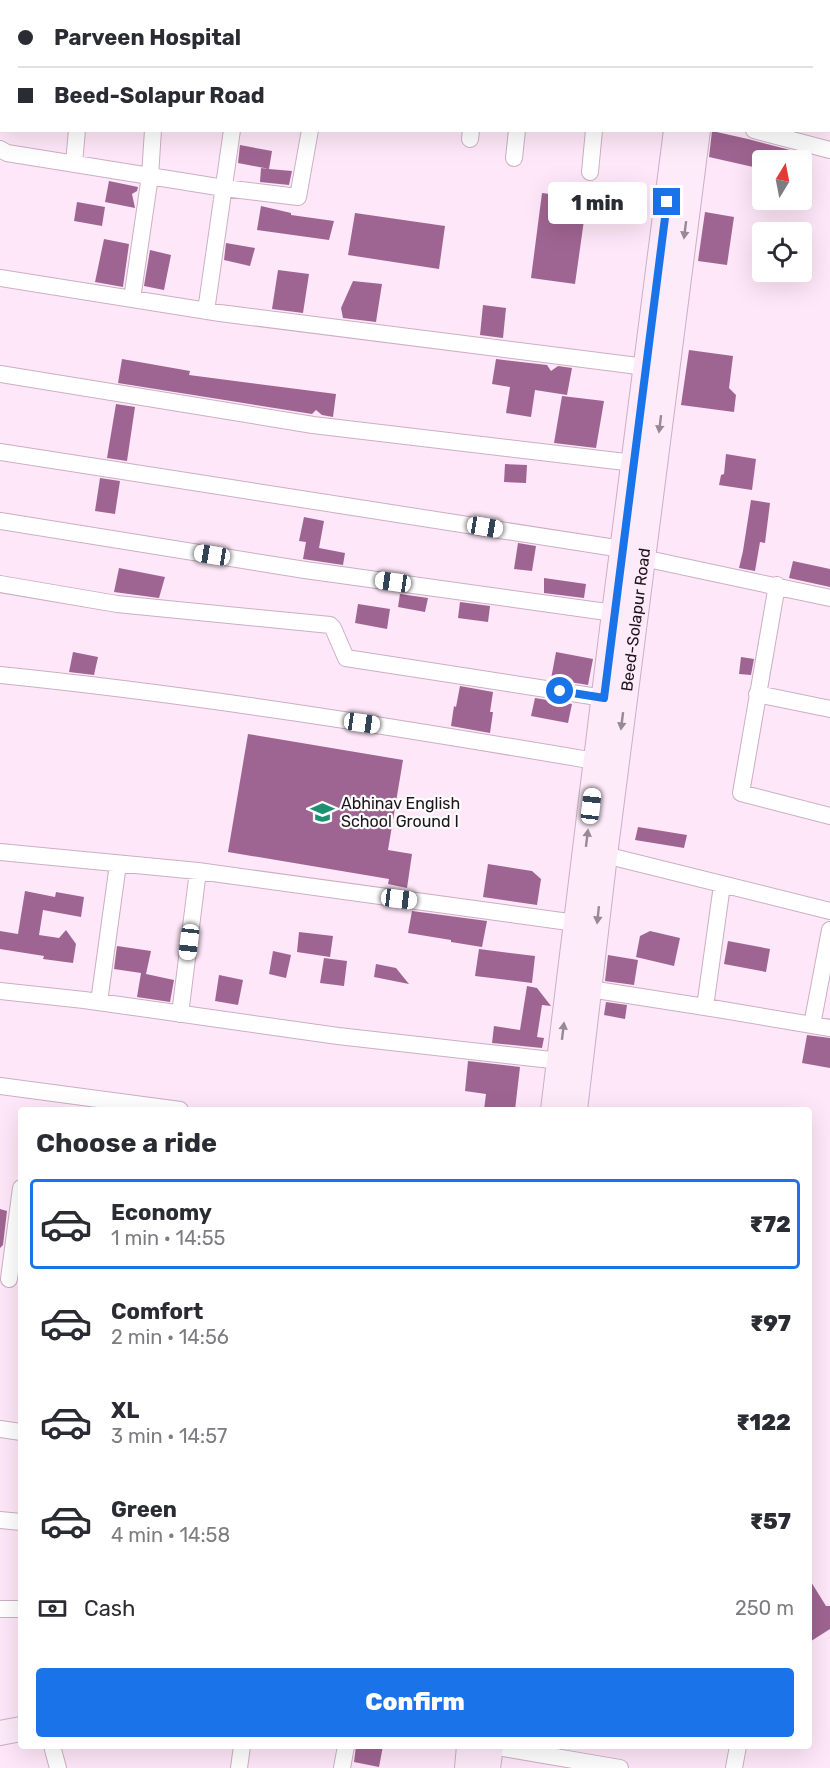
<!DOCTYPE html>
<html lang="en">
<head>
<meta charset="utf-8">
<style>
  :root { --surface:#fff; --page:#f7f7f7; --text:#2b2b33; --muted:#7c7c81; --line:#e1e1e2; --accent:#1a73e8 }
  body { margin:0; font-family:Rubik,sans-serif; background:var(--page); color:var(--text); height:100vh; display:flex; flex-direction:column; font-size:22px; white-space:nowrap }
  * { box-sizing:border-box; margin:0 }
  p { font-size:20px; color:var(--muted) }
  .icon { flex:none; width:33px; height:33px; fill:none; stroke:currentColor; stroke-width:2; stroke-linecap:round; stroke-linejoin:round }
  .map { position:relative; flex:1; overflow:hidden }
  .details { position:absolute; left:18px; top:1107px; width:794px; height:642px; display:flex; flex-direction:column; background:var(--surface); border-radius:6px; box-shadow:0 6px 24px #0002 }
  .details>* { flex:none }
  .banner { position:absolute; left:0px; top:0px; width:831px; height:132px; box-shadow:0 6px 24px #0002; display:grid; align-content:center; height:132px; padding:0 18px; background:var(--surface) }
  .needle { width:39px; rotate:10deg }
  .tools { position:absolute; left:752px; top:150px; display:grid; gap:12px }
  .tools a { display:grid; place-items:center; width:60px; height:60px; border-radius:6px; background:var(--surface); box-shadow:0 6px 24px #0002; font-size:30px }
  .end { position:absolute; width:27px; height:27px; margin:-14px; border:8px solid #1a73e8; background:#fff; box-shadow:0 0 0 3px #fff }
  .from { border-radius:50% }
  .bubble { position:absolute; height:42px; border-radius:6px; background:var(--surface); box-shadow:0 6px 24px #0002; font-size:20px; font-weight:800; line-height:42px; text-align:center }
  .car { position:absolute; width:18px; height:36px; margin:-18px -9px; border-radius:8px; box-shadow:0 0 4px 2px #0007; background:linear-gradient(#fff 24%,#345 0 40%,#fff 0 76%,#345 0 86%,#fff 0) }
  .banner b { display:flex; align-items:center; gap:21px; height:57px; font-size:22px }
  .banner b+b { border-top:2px solid var(--line) }
  .banner i { width:15px; height:15px; background:var(--text) }
  ul { padding:0; list-style:none }
  li { display:flex; align-items:center; gap:18px; height:90px; margin:0 12px 9px; padding:0 6px; border:3px solid transparent; border-radius:6px }
  li div { flex:1 }
  li b { display:block; font-size:22px }
  li em { font-style:normal; font-weight:800 }
  li.selected { border-color:var(--accent) }
  li>.icon { width:54px; height:54px; stroke-width:1.5 }
  h2 { padding:0 18px; font-size:27px; line-height:72px }
  .pay { display:flex; align-items:center; gap:15px; height:66px; padding:0 18px; font-size:22px }
  .pay p { margin-inline-start:auto }
  .action { display:flex; gap:12px; margin-top:auto; padding:12px 18px }
  .action a { flex:1; height:69px; border-radius:6px; background:var(--accent); color:#fff; font-size:24px; font-weight:800; line-height:69px; text-align:center }
  .map>svg:first-child { display:block }
  .building { fill:#9f6592 }
  .lines { fill:none; stroke-linecap:round; stroke-linejoin:round }
  .minor-casing { stroke:#cbafc4; stroke-width:18 }
  .secondary-casing { stroke:#cbafc4; stroke-width:26 }
  .minor { stroke:#fff; stroke-width:16 }
  .secondary { stroke:#fdebf9; stroke-width:24 }
  .oneway { fill:#988a95 }
  .route { stroke:#1a73e8; stroke-width:8 }
  .labels { text-anchor:middle; dominant-baseline:central; stroke-width:4.5; stroke-linejoin:round; paint-order:stroke }
  .street-label { font-size:16px; fill:#1d141b; stroke:#fcfcfc }
  .poi-label { font-size:16px; fill:#1d141b; stroke:#fcfcfc; text-anchor:start }
</style>
</head>
<body>
<div class="map">
<svg width="830" height="1768" viewBox="0 0 830 1768">
  <rect width="100%" height="100%" fill="#fee7f8"/>
  <path class="building" d="M712,131L748,139L794,151L792,160H762V169L709,157Z
    M240,145L272,151L269,169L292,171L289,185L260,182L261,168L269,169L238,163Z
    M109,181L138,187L137,191L132,194L135,208L105,202Z
    M542,193L587,199L575,284L531,278Z
    M77,202L105,207L102,226L74,221Z
    M261,206L291,213V215L334,221L329,240L257,230Z
    M705,212L734,217L727,265L698,261Z
    M355,213L445,226L439,269L348,255Z
    M104,239L129,244L123,287L95,282Z
    M226,243L255,248L250,266L224,260Z
    M150,250L171,255L164,290L144,286Z
    M278,270L309,274L303,313L272,309Z
    M353,281L382,284L376,322L343,318L341,308Z
    M483,305L506,308L503,338L480,335Z
    M689,350L733,356L729,388L736,395L734,412L681,405Z
    M122,359L190,371L189,375L336,394L333,417L322,415L316,410L312,414L118,383Z
    M496,359L547,365L551,371L558,366L572,368L567,395L535,390L531,417L506,413L510,387L492,384Z
    M562,396L604,401L596,448L554,443Z
    M116,404L135,407L127,461L107,458Z
    M726,454L756,459L752,490L719,485L721,475L724,474Z
    M505,464L527,465L526,483L504,482Z
    M100,478L120,481L115,514L95,511Z
    M751,500L770,503L765,543L760,542L755,571L739,568L743,551Z
    M304,517L324,521L319,548L345,553L343,565L303,559L306,542L299,541Z
    M518,543L536,546L532,571L514,569Z
    M793,561L830,569V587L789,578Z
    M119,568L165,577L159,598L114,592Z
    M544,578L586,584L584,598L544,593Z
    M400,594L428,598L425,612L398,607Z
    M460,602L490,606L488,622L458,618Z
    M358,604L390,609L387,629L355,623Z
    M73,652L98,657L94,675L69,672Z
    M556,652L593,659L588,685L551,679Z
    M741,657L754,659L751,675L739,674Z
    M460,686L493,692L490,712H493L490,733L451,726L454,706L456,707Z
    M535,698L572,704L568,723L531,716Z
    M248,734L403,760L388,850L412,854L407,888L388,884L389,879L228,852Z
    M638,827L687,835L684,848L635,840Z
    M488,864L532,871L541,879L537,905L483,897Z
    M25,891L55,897L56,892L84,897L81,917L43,910L39,935L59,938L66,930L76,944L73,963L43,959L44,956L0,949V931L18,934Z
    M412,911L487,921L482,947L451,942V940L408,933Z
    M650,931L680,938L674,966L636,957L640,936Z
    M299,932L333,936L330,957L297,952Z
    M728,941L770,949L766,972L724,964Z
    M117,946L151,951L146,974L174,980L170,1002L137,997L141,973L114,969Z
    M479,949L535,956L532,983L475,976Z
    M273,951L291,955L286,978L269,974Z
    M608,955L638,960L634,985L605,981Z
    M324,958L347,961L344,986L320,983Z
    M376,964L396,968L409,984L374,977Z
    M219,975L243,980L238,1005L215,1001Z
    M527,986L537,988L551,1006L542,1005L537,1037L544,1038L542,1048L492,1043L494,1026L520,1030Z
    M606,1002L627,1005L625,1019L604,1015Z
    M807,1035L830,1038V1068L802,1063Z
    M468,1061L520,1067L515,1110H484L486,1094L465,1091Z
    M0,1209L7,1211L3,1245L0,1248Z
    M808,1577L826,1606H830V1629L808,1643Z
    M356,1746H383L379,1767L354,1762Z"/>
  <g class="lines">
    <defs>
      <path id="minor" d="M0,1L2,2
        M15,2V0
        M87,2V0
        M164,2L165,0
        M250,2V0
        M330,2V0
        M409,2V0
        M486,2V0
        M531,2V0
        M609,2V0
        M0,106L2,96
        M754,130L830,150
        M470,139L471,130
        M0,149L7,153L224,188L298,197L310,130
        M514,158L517,130
        M74,163L77,130
        M590,172L594,130
        M0,278L220,313L646,367
        M132,299L150,176L153,130
        M206,311L232,130
        M0,374L313,425L634,463
        M0,452L622,549
        M0,521L305,570L614,613
        M643,558L830,598
        M0,584L117,604L330,625L333,628L346,658L604,698
        M777,585L741,793L830,816
        M0,675C197,695 394,727 589,760H596
        M757,694L830,709
        M0,852L198,871L576,923
        M605,855L830,911
        M722,885L705,1007L830,1028
        M590,989L705,1007
        M0,991L84,1000L338,1036L560,1061
        M99,1002L118,864
        M180,1014L198,871
        M812,1025L830,930
        M0,1086L180,1110
        M9,1279L21,1188
        M0,1429L21,1432
        M0,1520L21,1522
        M0,1609H21
        M52,1746L58,1768
        M491,1746L620,1768
        M239,1768L242,1746
        M342,1768L346,1746
        M734,1768L738,1746"/>
      <g id="secondary">
        <path d="M693,2V0"/>
        <path d="M715,2V0"/>
        <path d="M553,1110L612,629L676,130"/>
        <path id="s1" d="M575,1110L605,855L698,130"/>
        <path d="M0,1733L21,1729"/>
        <path d="M467,1768L469,1746"/>
        <path d="M488,1768L491,1746"/>
      </g>
    </defs>
    <use href="#minor" class="minor-casing"/>
    <use href="#secondary" class="secondary-casing"/>
    <use href="#minor" class="minor"/>
    <use href="#secondary" class="secondary"/>
  </g>
  <defs><path id="oneway-solid" d="M-6-.8H1V-3.2L6.5 0L1 3.2V.8H-6Z" transform="scale(1.5)"/></defs>
  <g class="oneway">
    <use href="#oneway-solid" transform="translate(685 230) rotate(97)"/>
    <use href="#oneway-solid" transform="translate(660 424) rotate(97)"/>
    <use href="#oneway-solid" transform="translate(622 721) rotate(97)"/>
    <use href="#oneway-solid" transform="translate(587 838) rotate(-83)"/>
    <use href="#oneway-solid" transform="translate(598 915) rotate(96)"/>
    <use href="#oneway-solid" transform="translate(563 1031) rotate(-83)"/>
  </g>
  <g class="lines">
    <path class="route" d="M560,691L604,698L667,202"/>
  </g>
  <defs>
    <symbol id="school-bare" viewBox="-9 -9 18 18"><path d="M0-5L7-2L0 1L-7-2ZM-4 1L0 2.5L4 1V4Q0 6-4 4Z" fill="#1e9072" stroke="#fcfcfc" stroke-width="2.5" paint-order="stroke"/></symbol>
  </defs>
  <g fill-rule="evenodd">
    <use href="#school-bare" x="306" y="796" width="33" height="33"/>
  </g>
  <g class="labels">
    <g class="street-label">
      <text stroke="none"><textPath href="#s1" startOffset="494">Beed-Solapur Road</textPath></text>
    </g>
    <g class="poi-label">
      <text x="341" y="803">Abhinav English<tspan x="341" dy="18">School Ground I</tspan></text>
    </g>
  </g>
</svg>
<div class="tools">
<a><svg class="needle" viewBox="-14 -14 28 28"><path d="M0-13l5 13h-10z" fill="#e53935"/><path d="M0 13l5-13h-10z" fill="#7c7c81"/></svg></a>
<a><svg class="icon" aria-label="locate" viewBox="0 0 24 24"><circle cx="12" cy="12" r="6"/><path d="M12 2v4M12 18v4M2 12h4M18 12h4"/></svg></a>
</div>
<i class="end from" style="left:560px;top:691px"></i>
<i class="end" style="left:667px;top:202px"></i>
<div class="bubble" style="left:548px;top:182px;width:99px">1 min</div>
<i class="car" style="left:485px;top:527px;rotate:99deg"></i>
<i class="car" style="left:212px;top:555px;rotate:279deg"></i>
<i class="car" style="left:393px;top:582px;rotate:278deg"></i>
<i class="car" style="left:362px;top:723px;rotate:98deg"></i>
<i class="car" style="left:591px;top:806px;rotate:7deg"></i>
<i class="car" style="left:399px;top:899px;rotate:97deg"></i>
<i class="car" style="left:189px;top:942px;rotate:187deg"></i>
<div class="banner">
<b><i class="from"></i>Parveen Hospital</b>
<b><i></i>Beed-Solapur Road</b>
</div>
<section class="details">
<h2>Choose a ride</h2>
<ul>
<li class="selected"><svg class="icon" aria-label="car" viewBox="0 0 24 24"><path d="M5 17H2v-5l4-1 3-4h7l3 4 3 1v5h-3M9 17h6M6 11h13"/><circle cx="7" cy="17" r="2"/><circle cx="17" cy="17" r="2"/></svg><div><b>Economy</b><p>1 min · 14:55</p></div><em>₹72</em></li>
<li><svg class="icon" aria-label="car" viewBox="0 0 24 24"><path d="M5 17H2v-5l4-1 3-4h7l3 4 3 1v5h-3M9 17h6M6 11h13"/><circle cx="7" cy="17" r="2"/><circle cx="17" cy="17" r="2"/></svg><div><b>Comfort</b><p>2 min · 14:56</p></div><em>₹97</em></li>
<li><svg class="icon" aria-label="car" viewBox="0 0 24 24"><path d="M5 17H2v-5l4-1 3-4h7l3 4 3 1v5h-3M9 17h6M6 11h13"/><circle cx="7" cy="17" r="2"/><circle cx="17" cy="17" r="2"/></svg><div><b>XL</b><p>3 min · 14:57</p></div><em>₹122</em></li>
<li><svg class="icon" aria-label="car" viewBox="0 0 24 24"><path d="M5 17H2v-5l4-1 3-4h7l3 4 3 1v5h-3M9 17h6M6 11h13"/><circle cx="7" cy="17" r="2"/><circle cx="17" cy="17" r="2"/></svg><div><b>Green</b><p>4 min · 14:58</p></div><em>₹57</em></li>
</ul>
<div class="pay"><svg class="icon" aria-label="cash" viewBox="0 0 24 24"><path d="M3 7h18v10H3z"/><circle cx="12" cy="12" r="2"/></svg>Cash<p>250 m</p></div>
<div class="action"><a>Confirm</a></div>
</section>
</div>
</body>
</html>
